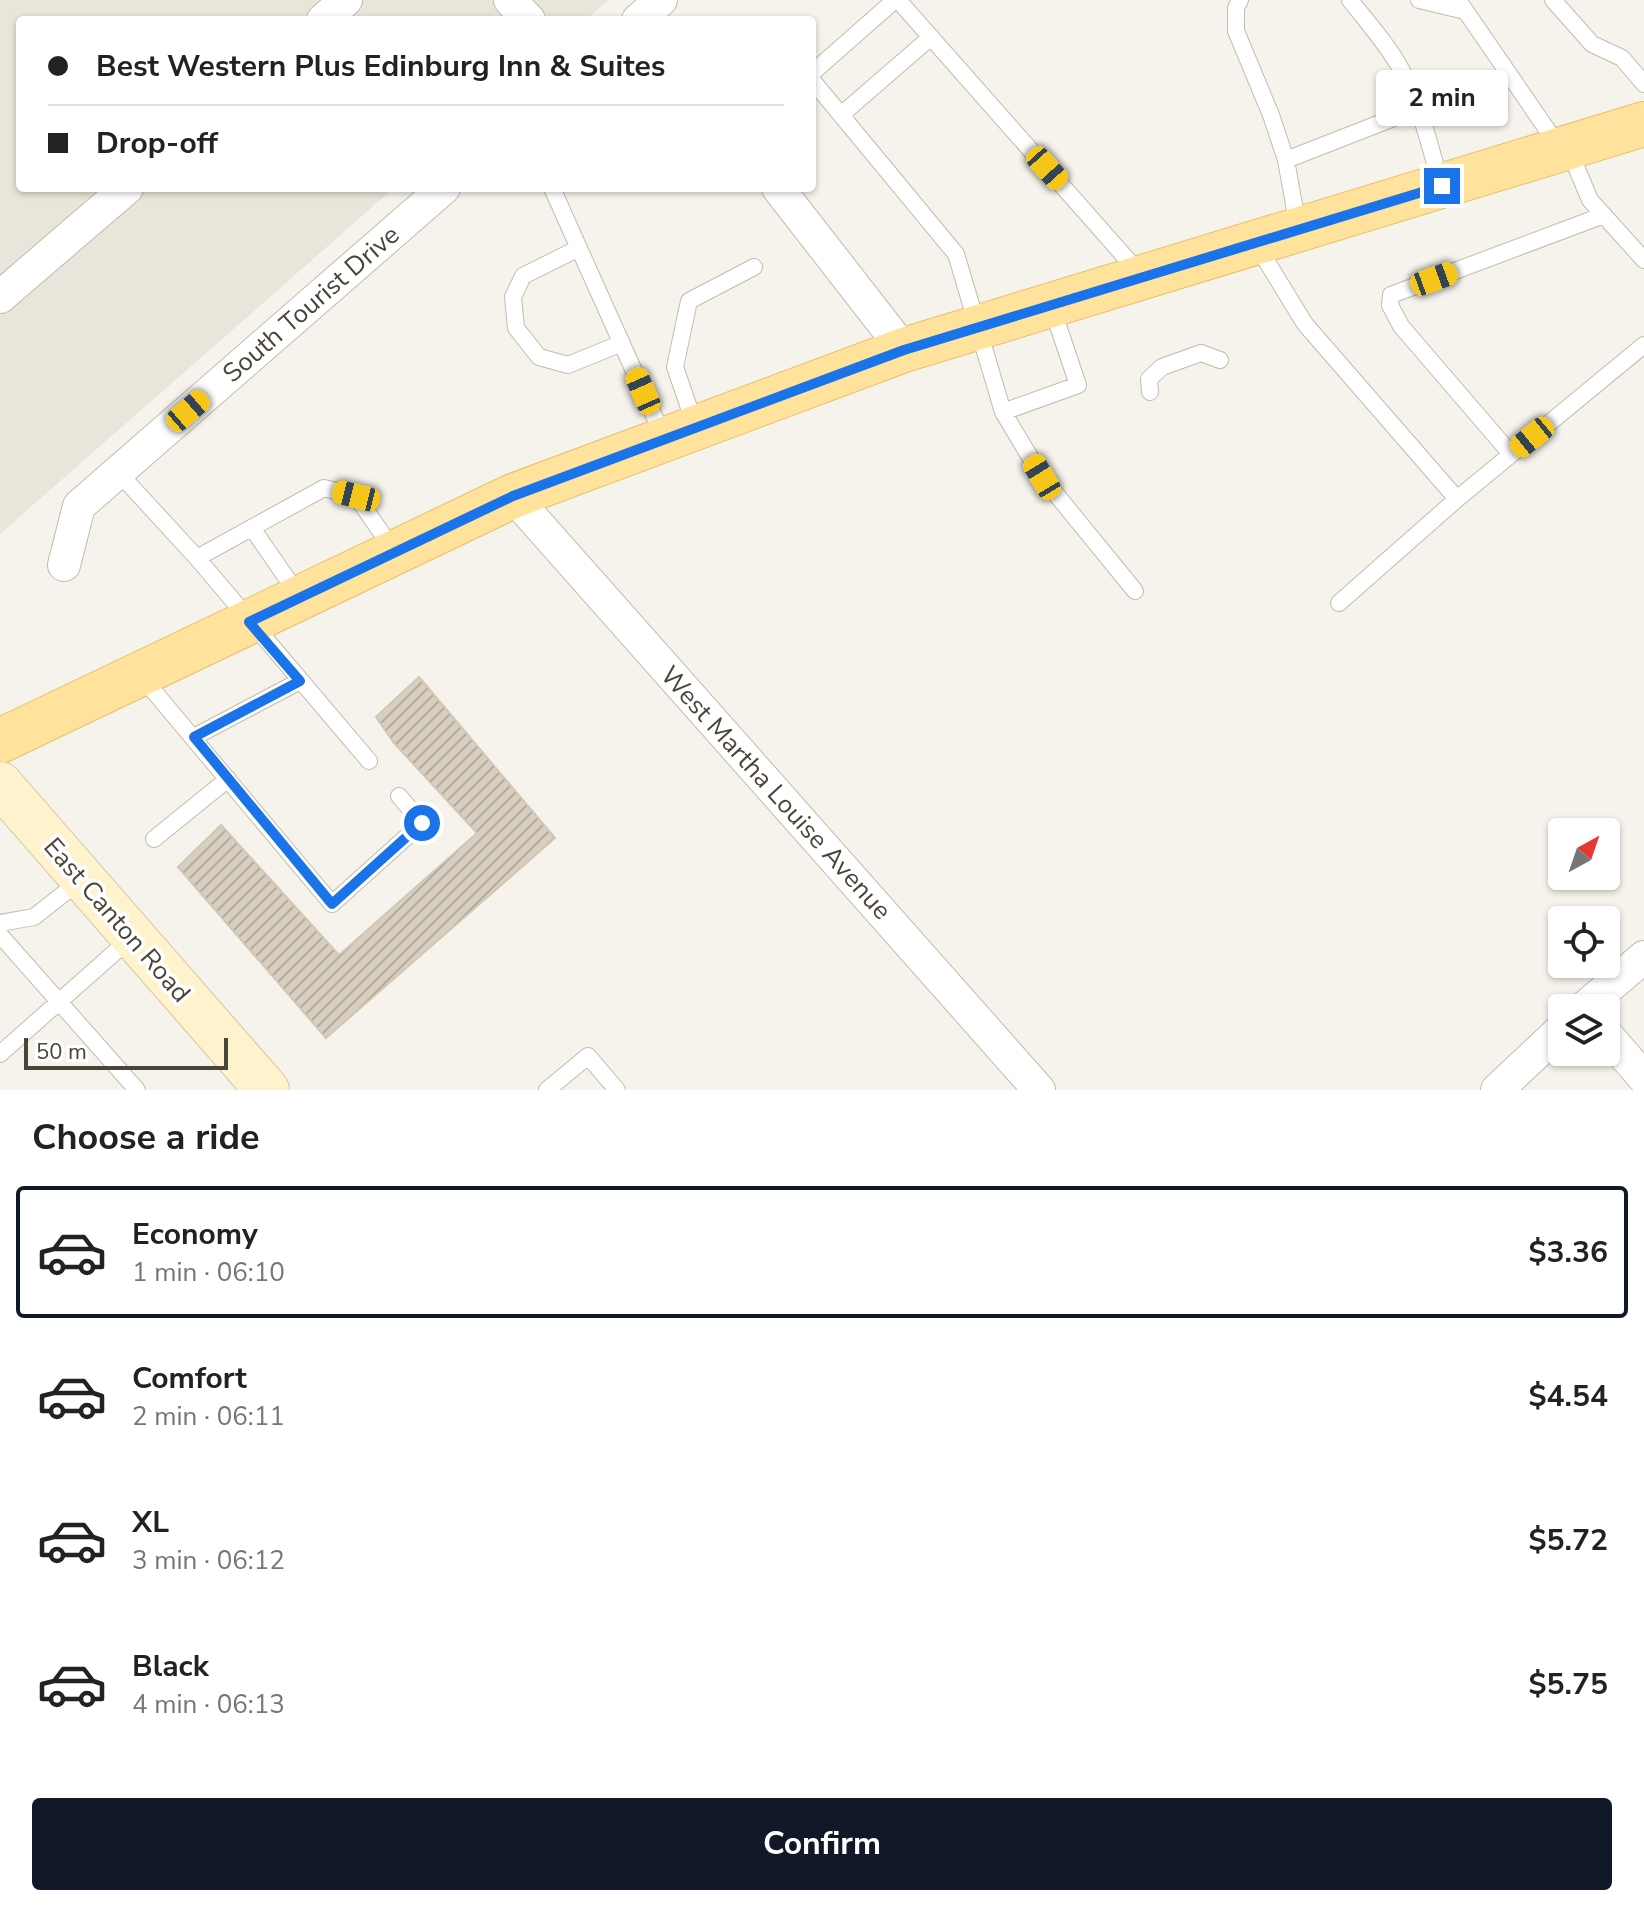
<!DOCTYPE html>
<html lang="en">
<head>
<meta charset="utf-8">
<style>
  :root { --surface:#fff; --page:#f2f2f2; --text:#222; --muted:#767676; --line:#e0e0e0; --accent:#111827 }
  body { margin:0; font-family:"Nunito Sans",sans-serif; background:var(--page); color:var(--text); height:100vh; display:flex; flex-direction:column; font-size:30px; white-space:nowrap }
  * { box-sizing:border-box; margin:0 }
  p { font-size:26px; color:var(--muted) }
  .icon { flex:none; width:44px; height:44px; fill:none; stroke:currentColor; stroke-width:2; stroke-linecap:round; stroke-linejoin:round }
  .map { position:relative; height:1090px; overflow:hidden }
  .details { display:flex; flex-direction:column; background:var(--surface); flex:1 }
  .details>* { flex:none }
  .banner { position:absolute; left:16px; top:16px; width:800px; height:176px; border-radius:8px; box-shadow:0 2px 6px #0004; display:grid; align-content:center; height:176px; padding:0 32px; background:var(--surface) }
  .needle { width:52px; rotate:40deg }
  .buttons { position:absolute; left:1548px; top:818px; display:grid; gap:16px }
  .buttons a { display:grid; place-items:center; width:72px; height:72px; border-radius:8px; background:var(--surface); box-shadow:0 2px 6px #0004; font-size:40px }
  .scale { position:absolute; left:24px; bottom:20px; width:204px; box-sizing:border-box; padding-left:8px; border:4px solid #4b4439; border-top:0; font-size:22px; line-height:28px; white-space:nowrap; color:#4b4439; -webkit-text-stroke:6px #fff; paint-order:stroke }
  .end { position:absolute; width:36px; height:36px; margin:-18px; border:10px solid #1a73e8; background:#fff; box-shadow:0 0 0 4px #fff }
  .from { border-radius:50% }
  .bubble { position:absolute; height:56px; border-radius:8px; background:var(--surface); box-shadow:0 2px 6px #0004; font-size:26px; font-weight:700; line-height:56px; text-align:center }
  .car { position:absolute; width:24px; height:48px; margin:-24px -12px; border-radius:10px; box-shadow:0 0 6px 2px #0007; background:linear-gradient(#f5c518 24%,#345 0 40%,#f5c518 0 76%,#345 0 86%,#f5c518 0) }
  .banner b { display:flex; align-items:center; gap:28px; height:76px; font-size:30px }
  .banner b+b { border-top:2px solid var(--line) }
  .banner i { width:20px; height:20px; background:var(--text) }
  ul { padding:0; list-style:none }
  li { display:flex; align-items:center; gap:24px; height:132px; margin:0 16px 12px; padding:0 16px; border:4px solid transparent; border-radius:8px }
  li div { flex:1 }
  li b { display:block; font-size:30px }
  li em { font-style:normal; font-weight:700 }
  li.current { border-color:var(--accent) }
  li>.icon { width:72px; height:72px; stroke-width:1.5 }
  h2 { padding:0 32px; font-size:36px; line-height:96px }
  .action { display:flex; gap:16px; margin-top:auto; padding:16px 32px }
  .action a { flex:1; height:92px; border-radius:8px; background:var(--accent); color:#fff; font-size:32px; font-weight:700; line-height:92px; text-align:center }
  .map>svg:first-child { display:block }
  .residential { fill:#eae5da }
  .building { fill:url(#building-hatch); stroke:#d3c7b4; stroke-width:2 }
  .lines { fill:none; stroke-linecap:round; stroke-linejoin:round }
  .lane-casing { stroke:#c2bbae; stroke-width:18 }
  .street-casing { stroke:#c2bbae; stroke-width:34 }
  .secondary-casing { stroke:#d6c79b; stroke-width:46 }
  .primary-casing { stroke:#e6c16a; stroke-width:46 }
  .lane { stroke:#fff; stroke-width:16 }
  .street { stroke:#fff; stroke-width:32 }
  .secondary { stroke:#fff3cd; stroke-width:44 }
  .primary { stroke:#ffe39c; stroke-width:44 }
  .route { stroke:#1a73e8; stroke-width:10 }
  .labels { text-anchor:middle; dominant-baseline:central; stroke-width:7; stroke-linejoin:round; paint-order:stroke }
  .street-label { font-size:26px; fill:#4b4439; stroke:#fff }
</style>
</head>
<body>
<div class="map">
<svg width="1644" height="1090" viewBox="0 0 1644 1090">
  <defs>
    <pattern id="building-hatch" width="6" height="6" patternUnits="userSpaceOnUse" patternTransform="scale(2)"><rect width="6" height="6" fill="#d8cfc1"/><path d="M-1 1l2-2M0 6l6-6M5 7l2-2" fill="none" stroke="#b1aa9e"/></pattern>
  </defs>
  <rect width="100%" height="100%" fill="#f6f3ec"/>
  <path class="residential" d="M0,0H608L585,20H20V188H394L0,534Z"/>
  <path class="building" d="M419,677L555,838L326,1038L178,867L221,825L339,955L477,833L393,742L376,717Z"/>
  <g class="lines">
    <defs>
      <path id="lane" d="M898,0L1141,275
        M1240,0L1236,8V31L1271,115L1286,160L1298,227
        M1350,0C1368,23 1388,45 1402,71C1421,106 1430,147 1441,185
        M1419,0L1465,11
        M1458,0L1559,147
        M1553,0L1592,44L1622,58L1644,84
        M812,73L895,0
        M812,80L956,254L1003,412L1078,385L1051,305
        M841,115L931,37
        M1569,150L1590,200L1644,260
        M1286,160L1419,108
        M552,188L664,438
        M1256,244L1305,324L1457,499L1644,345
        M579,248L523,276L513,297L516,328L539,357L568,365L622,343
        M1150,392L1149,379L1162,367L1201,353L1220,360
        M1003,412L1042,477L1135,591
        M695,425L675,367L689,301L754,267
        M1511,454L1401,326L1390,305L1391,295L1604,215
        M118,472L197,558L324,488L356,496L394,551
        M252,528L299,596
        M197,558L369,761
        M1339,603L1457,499
        M141,676L332,904L422,823L399,796
        M194,737L300,681
        M154,839L228,779
        M0,923L34,917L81,880
        M0,935L137,1090
        M0,1054L131,938
        M547,1090L588,1056L617,1090"/>
      <path id="street" d="M510,0L529,20
        M323,20L346,0
        M638,20L661,0
        M778,188L904,350
        M0,297L127,188
        M513,496L1039,1090
        M64,565L79,506L444,188
        M1584,1008L1644,957
        M1606,1034L1644,1078
        M1497,1090L1562,1029"/>
      <path id="secondary" d="M0,784L267,1090"/>
      <path id="primary" d="M0,741L513,496L904,350L1644,124"/>
    </defs>
    <use href="#lane" class="lane-casing"/>
    <use href="#street" class="street-casing"/>
    <use href="#secondary" class="secondary-casing"/>
    <use href="#primary" class="primary-casing"/>
    <use href="#lane" class="lane"/>
    <use href="#street" class="street"/>
    <use href="#secondary" class="secondary"/>
    <use href="#primary" class="primary"/>
  </g>
  <g class="lines">
    <path class="route" d="M422,823L332,904L194,737L300,681L249,622L513,496L904,350L1442,186"/>
  </g>
  <g class="labels">
    <g class="street-label">
      <text transform="translate(311 304) rotate(-41)">South Tourist Drive</text>
      <text transform="translate(776 793) rotate(48)">West Martha Louise Avenue</text>
      <text transform="translate(117 920) rotate(49)">East Canton Road</text>
    </g>
  </g>
</svg>
<div class="buttons">
<a><svg class="needle" viewBox="-14 -14 28 28"><path d="M0-13l5 13h-10z" fill="#e53935"/><path d="M0 13l5-13h-10z" fill="#767676"/></svg></a>
<a><svg class="icon" aria-label="locate" viewBox="0 0 24 24"><circle cx="12" cy="12" r="6"/><path d="M12 2v4M12 18v4M2 12h4M18 12h4"/></svg></a>
<a><svg class="icon" aria-label="layers" viewBox="0 0 24 24"><path d="M12 4l9 5-9 5-9-5zM3 14l9 5 9-5"/></svg></a>
</div>
<div class="scale">50 m</div>
<i class="end from" style="left:422px;top:823px"></i>
<i class="end" style="left:1442px;top:186px"></i>
<div class="bubble" style="left:1376px;top:70px;width:132px">2 min</div>
<i class="car" style="left:1047px;top:168px;rotate:138deg"></i>
<i class="car" style="left:1434px;top:279px;rotate:70deg"></i>
<i class="car" style="left:643px;top:391px;rotate:336deg"></i>
<i class="car" style="left:188px;top:411px;rotate:49deg"></i>
<i class="car" style="left:1532px;top:437px;rotate:231deg"></i>
<i class="car" style="left:1042px;top:477px;rotate:329deg"></i>
<i class="car" style="left:356px;top:496px;rotate:284deg"></i>
<div class="banner">
<b><i class="from"></i>Best Western Plus Edinburg Inn &amp; Suites</b>
<b><i></i>Drop-off</b>
</div>
</div>
<section class="details">
<h2>Choose a ride</h2>
<ul>
<li class="current"><svg class="icon" aria-label="car" viewBox="0 0 24 24"><path d="M5 17H2v-5l4-1 3-4h7l3 4 3 1v5h-3M9 17h6M6 11h13"/><circle cx="7" cy="17" r="2"/><circle cx="17" cy="17" r="2"/></svg><div><b>Economy</b><p>1 min · 06:10</p></div><em>$3.36</em></li>
<li><svg class="icon" aria-label="car" viewBox="0 0 24 24"><path d="M5 17H2v-5l4-1 3-4h7l3 4 3 1v5h-3M9 17h6M6 11h13"/><circle cx="7" cy="17" r="2"/><circle cx="17" cy="17" r="2"/></svg><div><b>Comfort</b><p>2 min · 06:11</p></div><em>$4.54</em></li>
<li><svg class="icon" aria-label="car" viewBox="0 0 24 24"><path d="M5 17H2v-5l4-1 3-4h7l3 4 3 1v5h-3M9 17h6M6 11h13"/><circle cx="7" cy="17" r="2"/><circle cx="17" cy="17" r="2"/></svg><div><b>XL</b><p>3 min · 06:12</p></div><em>$5.72</em></li>
<li><svg class="icon" aria-label="car" viewBox="0 0 24 24"><path d="M5 17H2v-5l4-1 3-4h7l3 4 3 1v5h-3M9 17h6M6 11h13"/><circle cx="7" cy="17" r="2"/><circle cx="17" cy="17" r="2"/></svg><div><b>Black</b><p>4 min · 06:13</p></div><em>$5.75</em></li>
</ul>
<div class="action"><a>Confirm</a></div>
</section>
</body>
</html>
